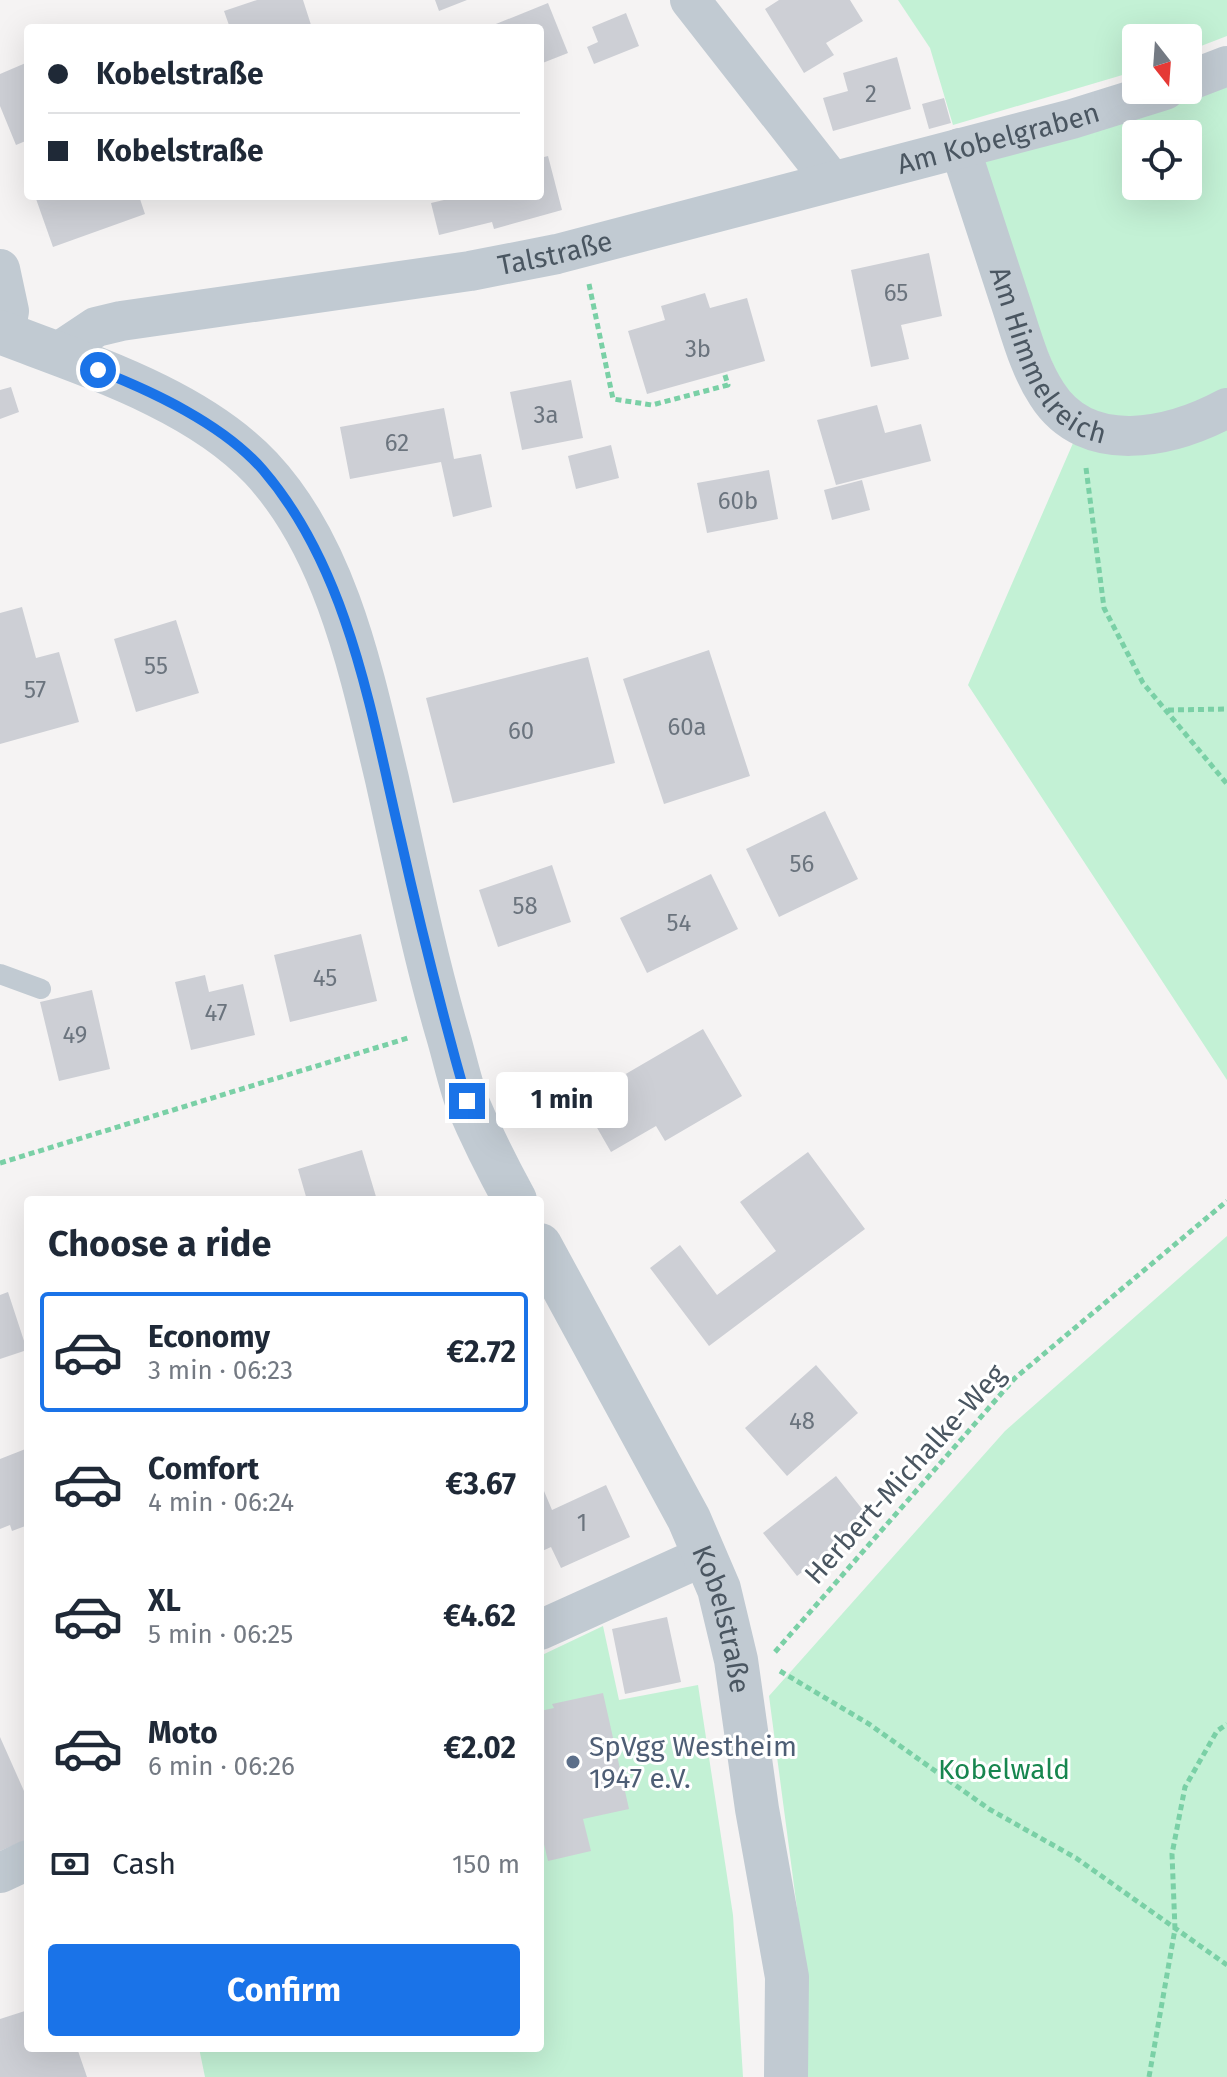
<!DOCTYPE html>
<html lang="en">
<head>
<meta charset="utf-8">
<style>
  :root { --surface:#fff; --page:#f6f6f7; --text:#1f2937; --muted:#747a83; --line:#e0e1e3; --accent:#1a73e8 }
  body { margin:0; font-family:"Fira Sans",sans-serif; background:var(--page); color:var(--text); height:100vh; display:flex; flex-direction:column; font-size:30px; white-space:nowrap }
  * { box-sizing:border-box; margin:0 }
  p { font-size:26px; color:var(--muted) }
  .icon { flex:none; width:44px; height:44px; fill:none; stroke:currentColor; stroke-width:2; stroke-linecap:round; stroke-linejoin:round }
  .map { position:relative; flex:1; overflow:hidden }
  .details { position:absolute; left:24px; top:1196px; width:520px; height:856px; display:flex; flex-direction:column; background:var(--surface); border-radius:8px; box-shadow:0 8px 32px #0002 }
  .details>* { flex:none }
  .guide { position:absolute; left:24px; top:24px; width:520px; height:176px; border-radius:8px; box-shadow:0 8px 32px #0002; display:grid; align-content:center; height:176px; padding:0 24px; background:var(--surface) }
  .needle { width:52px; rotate:163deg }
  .tools { position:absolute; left:1122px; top:24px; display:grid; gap:16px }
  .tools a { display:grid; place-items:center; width:80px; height:80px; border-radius:8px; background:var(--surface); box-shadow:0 8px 32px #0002; font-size:40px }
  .end { position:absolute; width:36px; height:36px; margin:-18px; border:10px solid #1a73e8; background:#fff; box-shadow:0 0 0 4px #fff }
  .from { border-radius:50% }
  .bubble { position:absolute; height:56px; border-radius:8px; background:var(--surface); box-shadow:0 8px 32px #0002; font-size:26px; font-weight:700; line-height:56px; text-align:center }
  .guide b { display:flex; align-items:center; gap:28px; height:76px; font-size:30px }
  .guide b+b { border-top:2px solid var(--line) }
  .guide i { width:20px; height:20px; background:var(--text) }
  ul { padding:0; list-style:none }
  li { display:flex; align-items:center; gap:24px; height:120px; margin:0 16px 12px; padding:0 8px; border:4px solid transparent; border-radius:8px }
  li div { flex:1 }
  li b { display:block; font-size:30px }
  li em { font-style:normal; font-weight:700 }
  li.current { border-color:var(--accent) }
  li>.icon { width:72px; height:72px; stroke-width:1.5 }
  h2 { padding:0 24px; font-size:36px; line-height:96px }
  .pay { display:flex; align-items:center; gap:20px; height:88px; padding:0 24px; font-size:30px }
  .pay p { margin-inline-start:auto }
  .action { display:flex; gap:16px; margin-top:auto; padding:16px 24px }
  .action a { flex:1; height:92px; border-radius:8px; background:var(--accent); color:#fff; font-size:32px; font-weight:700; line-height:92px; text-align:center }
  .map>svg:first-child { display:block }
  .green { fill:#c3f1d5; fill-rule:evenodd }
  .building { fill:#cdcfd5 }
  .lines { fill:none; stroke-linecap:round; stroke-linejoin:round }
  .path { stroke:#7ad0a6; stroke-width:5; stroke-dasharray:6 4; stroke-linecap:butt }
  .service { stroke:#c1cad2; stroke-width:20 }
  .minor { stroke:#c1cad2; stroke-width:40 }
  .tertiary { stroke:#c1cad2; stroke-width:44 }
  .route { stroke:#1a73e8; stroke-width:10 }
  .service-dot { fill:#5c6f8a; stroke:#fff; stroke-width:3 }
  .labels { text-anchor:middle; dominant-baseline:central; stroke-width:6; stroke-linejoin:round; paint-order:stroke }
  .number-label { font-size:24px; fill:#6b747e }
  .street-label { font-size:28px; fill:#4a5661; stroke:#fff }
  .service-label { font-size:28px; fill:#4e5e75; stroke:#fff; text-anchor:start }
  .park-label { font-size:28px; fill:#17864f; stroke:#fff }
</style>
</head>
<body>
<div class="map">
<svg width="1227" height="2077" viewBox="0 0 1227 2077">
  <rect width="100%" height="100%" fill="#f5f3f3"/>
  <path class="green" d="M898,0H1227V36L1188,51V38H1136V71L953,125L930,48Z
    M1227,66V1080L968,685L1080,427L960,148ZM1136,134H1188V186H1136Z
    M1227,1236V2077H805L807,1984L769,1696L1005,1431Z
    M603,1626L619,1700L698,1685L733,1915L743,2077H205L199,2048H540V1656Z"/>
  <path class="building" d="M257,0H303L312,28H230L224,11Z
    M435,0H467L439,11Z
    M779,0H850L863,21L826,43L834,55L804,73L765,9Z
    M548,3L568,53L540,64V28H486Z
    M626,13L639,46L594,64L587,47L598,42L592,27Z
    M897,57L911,109L833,131L823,98L848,91L843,73Z
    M28,62V140L16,145L0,106V74Z
    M944,98L951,123L929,129L922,104Z
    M548,156L562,210L494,229L492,222L439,235L431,203L461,196H540V158Z
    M35,196H139L145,214L53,247Z
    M929,253L942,316L901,325L909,359L871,367L851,270Z
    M705,293L710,308L747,298L765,361L647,394L628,331L665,320L661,306Z
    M571,380L583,438L522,450L510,392Z
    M11,387L19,412L0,419V390Z
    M877,405L885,433L921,424L931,461L836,485L817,420Z
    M444,408L454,459L481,454L492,507L453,517L441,462L350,479L340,427Z
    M611,445L619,478L576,489L568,456Z
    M769,470L778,519L707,533L697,483Z
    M862,480L870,510L832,520L824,490Z
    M22,607L36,658L59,652L79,722L0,744V613Z
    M176,620L199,693L136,712L114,639Z
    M709,650L750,776L664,804L623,679Z
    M588,657L615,763L453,803L426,698Z
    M825,811L858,879L779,917L746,849Z
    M552,865L571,922L498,947L479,890Z
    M711,874L738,929L647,973L620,918Z
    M361,934L377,1001L290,1022L274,955Z
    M205,975L209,992L243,984L255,1035L191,1050L175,982Z
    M92,990L110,1069L59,1081L40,1002Z
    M703,1029L742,1096L665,1141L656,1126L611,1152L581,1100Z
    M362,1150L377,1200H307L298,1169Z
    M808,1152L865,1229L709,1346L650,1268L680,1245L717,1295L776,1251L740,1202Z
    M8,1292L27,1350L0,1359V1295Z
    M816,1365L858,1413L787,1476L745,1428Z
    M28,1448V1525L12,1531L10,1525L0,1529V1459Z
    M836,1476L870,1519L797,1576L763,1533Z
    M606,1485L630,1537L561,1568L551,1547L540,1552V1493L544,1491L552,1510Z
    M667,1617L681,1682L625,1694L612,1629Z
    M603,1693L629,1809L583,1819L591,1851L548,1861L540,1827V1711L554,1708L552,1704Z
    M0,1737L28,1800V1839L0,1851Z
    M28,2010V2048H77L87,2077H0V2019Z"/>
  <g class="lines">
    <path class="path" d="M589,284L613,399L652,405L728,385L724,372
      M1086,468L1104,608L1143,683L1227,784
      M1168,710L1227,709
      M0,1163L408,1038
      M775,1652L1015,1378L1227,1201
      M780,1671L869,1724L989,1809L1076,1858L1227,1965
      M1149,2077L1175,1929L1172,1854L1185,1787L1217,1731L1227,1724"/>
    <path class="service" d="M0,974L41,989"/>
    <g class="minor">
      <path d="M690,0L831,180"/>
      <path d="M1188,81L1227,66"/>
      <path id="s1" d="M960,148C976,198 993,248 1009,298C1020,330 1028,365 1047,394C1087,457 1171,438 1227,408"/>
      <path d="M0,269L9,311L5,334"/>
      <path id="s2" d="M57,353L96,327L121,321L470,271L557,254L1072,119L1165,90"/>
      <path d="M540,1630L706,1555"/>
      <path d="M0,1873L28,1860"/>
    </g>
    <g class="tertiary">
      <path d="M0,332C86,365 196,399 261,468C337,549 362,675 387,779C406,864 423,949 447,1032C454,1055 459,1080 467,1102C481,1135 498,1169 515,1200"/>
      <path id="s3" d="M540,1245L689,1519L719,1589L736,1660L757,1809L787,1977L786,2077"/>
    </g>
  </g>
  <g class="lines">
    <path class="route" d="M98,370C154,392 223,424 263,470C349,570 371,713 400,836C420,925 442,1013 467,1101"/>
  </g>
  <circle class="service-dot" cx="573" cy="1762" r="8"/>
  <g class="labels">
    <g class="number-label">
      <text x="871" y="94">2</text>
      <text x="896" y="293">65</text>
      <text x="698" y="349">3b</text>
      <text x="546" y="415">3a</text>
      <text x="397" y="443">62</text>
      <text x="738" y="501">60b</text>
      <text x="156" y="666">55</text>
      <text x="35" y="690">57</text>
      <text x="687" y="727">60a</text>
      <text x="521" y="731">60</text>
      <text x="802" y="864">56</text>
      <text x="525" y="906">58</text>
      <text x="679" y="923">54</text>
      <text x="325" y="978">45</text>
      <text x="216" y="1013">47</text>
      <text x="75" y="1035">49</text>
      <text x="802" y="1421">48</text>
      <text x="582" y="1523">1</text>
    </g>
    <g class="street-label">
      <text stroke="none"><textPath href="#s2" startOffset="970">Am Kobelgraben</textPath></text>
      <text stroke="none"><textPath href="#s2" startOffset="512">Talstraße</textPath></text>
      <text stroke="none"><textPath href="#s1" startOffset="230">Am Himmelreich</textPath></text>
      <text transform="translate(905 1474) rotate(-48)">Herbert-Michalke-Weg</text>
      <text stroke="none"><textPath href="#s3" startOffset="418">Kobelstraße</textPath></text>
    </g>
    <g class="service-label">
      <text x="589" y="1746">SpVgg Westheim<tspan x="589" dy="32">1947 e.V.</tspan></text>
    </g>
    <g class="park-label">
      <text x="1004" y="1769">Kobelwald</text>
    </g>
  </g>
</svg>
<div class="tools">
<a><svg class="needle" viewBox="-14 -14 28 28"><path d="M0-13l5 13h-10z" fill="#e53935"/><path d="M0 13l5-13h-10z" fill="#747a83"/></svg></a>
<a><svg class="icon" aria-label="locate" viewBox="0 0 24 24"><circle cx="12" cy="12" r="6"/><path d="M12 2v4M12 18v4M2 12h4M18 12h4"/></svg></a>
</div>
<i class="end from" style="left:98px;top:370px"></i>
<i class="end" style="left:467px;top:1101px"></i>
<div class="bubble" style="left:496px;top:1072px;width:132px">1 min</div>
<div class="guide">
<b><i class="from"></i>Kobelstraße</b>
<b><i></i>Kobelstraße</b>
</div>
<section class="details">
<h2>Choose a ride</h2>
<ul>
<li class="current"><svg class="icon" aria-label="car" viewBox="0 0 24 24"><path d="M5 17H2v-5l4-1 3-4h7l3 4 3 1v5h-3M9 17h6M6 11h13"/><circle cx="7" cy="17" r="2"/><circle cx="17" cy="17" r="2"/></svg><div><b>Economy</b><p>3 min · 06:23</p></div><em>€2.72</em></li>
<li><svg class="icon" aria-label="car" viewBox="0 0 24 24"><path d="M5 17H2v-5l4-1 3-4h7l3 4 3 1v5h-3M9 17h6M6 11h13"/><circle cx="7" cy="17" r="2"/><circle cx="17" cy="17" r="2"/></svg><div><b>Comfort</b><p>4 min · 06:24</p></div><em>€3.67</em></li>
<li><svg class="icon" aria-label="car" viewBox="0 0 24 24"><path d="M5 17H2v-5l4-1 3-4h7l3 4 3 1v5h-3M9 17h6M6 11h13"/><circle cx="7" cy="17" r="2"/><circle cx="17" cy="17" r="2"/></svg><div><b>XL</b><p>5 min · 06:25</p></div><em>€4.62</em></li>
<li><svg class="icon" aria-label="car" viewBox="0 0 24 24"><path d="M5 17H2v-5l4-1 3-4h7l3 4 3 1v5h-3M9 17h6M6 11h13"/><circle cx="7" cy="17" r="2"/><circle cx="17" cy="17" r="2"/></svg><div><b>Moto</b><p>6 min · 06:26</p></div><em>€2.02</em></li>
</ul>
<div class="pay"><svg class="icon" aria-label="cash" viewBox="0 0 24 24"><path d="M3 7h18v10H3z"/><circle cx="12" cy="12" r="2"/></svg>Cash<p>150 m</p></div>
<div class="action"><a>Confirm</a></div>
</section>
</div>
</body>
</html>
